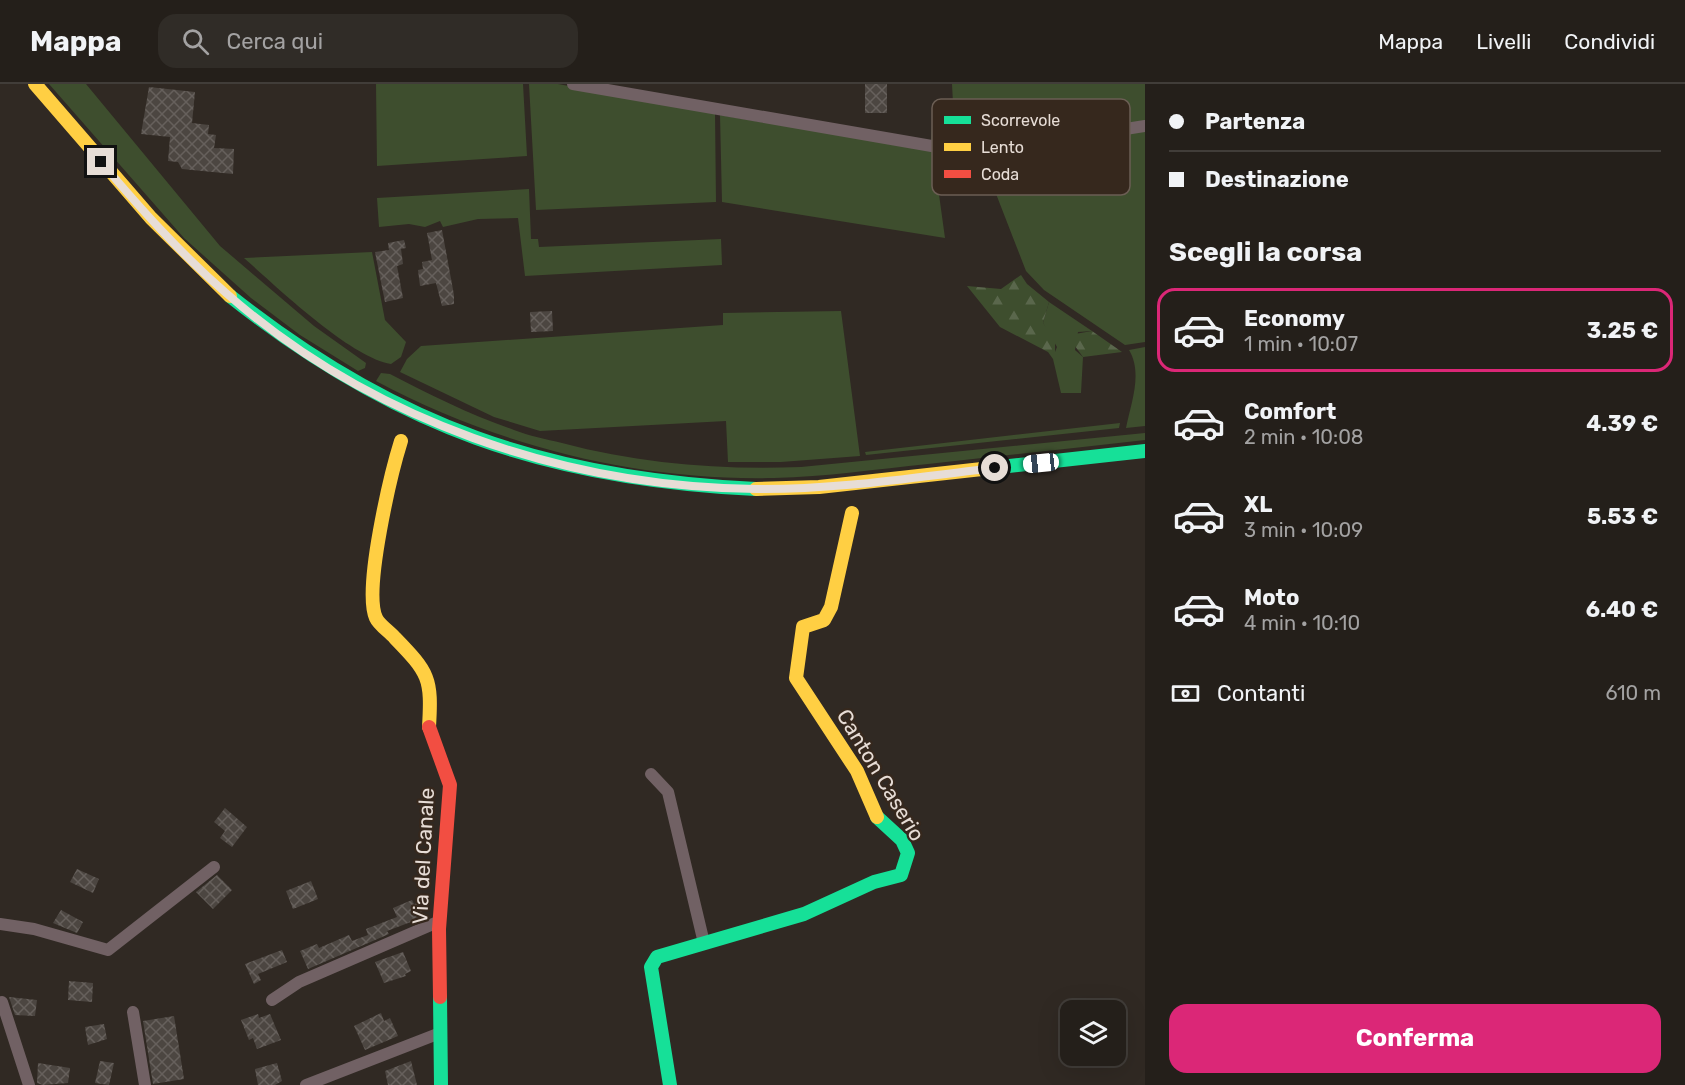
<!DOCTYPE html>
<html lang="it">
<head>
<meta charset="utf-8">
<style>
  :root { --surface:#241f1a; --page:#302c27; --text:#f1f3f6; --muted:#a3a2a2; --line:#413d39; --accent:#db2777 }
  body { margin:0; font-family:Rubik,sans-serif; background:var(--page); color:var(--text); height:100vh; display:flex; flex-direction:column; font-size:22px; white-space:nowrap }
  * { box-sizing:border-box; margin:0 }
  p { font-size:20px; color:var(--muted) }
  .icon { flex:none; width:33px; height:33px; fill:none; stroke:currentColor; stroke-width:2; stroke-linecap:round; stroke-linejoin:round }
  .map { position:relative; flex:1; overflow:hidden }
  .sheet { display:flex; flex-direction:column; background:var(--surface); width:540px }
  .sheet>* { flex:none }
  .top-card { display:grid; align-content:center; height:132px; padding:0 24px; background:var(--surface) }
  .fabs { position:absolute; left:1060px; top:916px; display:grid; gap:12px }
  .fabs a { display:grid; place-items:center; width:66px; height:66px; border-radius:12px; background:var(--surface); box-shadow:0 6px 24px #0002,0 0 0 2px var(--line); font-size:30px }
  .end { position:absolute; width:27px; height:27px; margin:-14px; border:8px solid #e7ddd6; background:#111; box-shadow:0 0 0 3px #111 }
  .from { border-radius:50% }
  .car { position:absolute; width:18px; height:36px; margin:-18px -9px; border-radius:8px; box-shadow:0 0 4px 2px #0007; background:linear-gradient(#fff 24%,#345 0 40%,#fff 0 76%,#345 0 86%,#fff 0) }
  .top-card b { display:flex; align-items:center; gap:21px; height:57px; font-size:22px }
  .top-card b+b { border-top:2px solid var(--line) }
  .top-card i { width:15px; height:15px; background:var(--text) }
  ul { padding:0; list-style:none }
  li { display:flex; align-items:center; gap:18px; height:84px; margin:0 12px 9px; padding:0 12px; border:3px solid transparent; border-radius:18px }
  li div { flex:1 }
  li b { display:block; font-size:22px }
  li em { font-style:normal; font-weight:700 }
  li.current { border-color:var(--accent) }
  li>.icon { width:54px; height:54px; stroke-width:1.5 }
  h2 { padding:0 24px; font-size:27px; line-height:72px }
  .pay { display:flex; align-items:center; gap:15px; height:66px; padding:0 24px; font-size:22px }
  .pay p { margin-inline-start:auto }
  .cta { display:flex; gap:12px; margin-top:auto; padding:12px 24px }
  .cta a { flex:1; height:69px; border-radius:18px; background:var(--accent); color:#fff; font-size:24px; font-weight:700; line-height:69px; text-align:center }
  header { display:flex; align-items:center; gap:36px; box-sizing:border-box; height:84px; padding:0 30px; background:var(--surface); border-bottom:2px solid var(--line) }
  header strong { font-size:28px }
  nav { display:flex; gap:33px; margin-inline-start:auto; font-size:21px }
  .search { width:420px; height:54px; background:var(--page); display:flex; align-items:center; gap:15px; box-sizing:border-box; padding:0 21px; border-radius:18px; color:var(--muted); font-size:22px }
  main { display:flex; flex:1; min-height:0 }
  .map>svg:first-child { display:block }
  .green { fill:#3e4e2e }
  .forest { fill:url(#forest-firs) }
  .building { fill:url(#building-cross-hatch) }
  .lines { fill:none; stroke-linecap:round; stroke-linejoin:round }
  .street { stroke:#716164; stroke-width:12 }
  .fast { stroke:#16e098; stroke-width:14 }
  .slow { stroke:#ffcf43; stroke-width:14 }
  .jam { stroke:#f24e42; stroke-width:14 }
  .route { stroke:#e7ddd6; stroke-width:8 }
  .labels { text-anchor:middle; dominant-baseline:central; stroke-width:4.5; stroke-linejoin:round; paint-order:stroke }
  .street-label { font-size:21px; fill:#e7ddd6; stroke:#36281d }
  .key { fill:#36281d; stroke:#6b5e54; stroke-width:1.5 }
  .key-label { font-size:16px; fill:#e7ddd6 }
</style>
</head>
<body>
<header>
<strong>Mappa</strong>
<div class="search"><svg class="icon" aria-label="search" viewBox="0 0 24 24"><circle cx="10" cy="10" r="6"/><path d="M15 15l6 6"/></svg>Cerca qui</div>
<nav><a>Mappa</a><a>Livelli</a><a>Condividi</a></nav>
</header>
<main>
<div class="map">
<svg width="1145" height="1001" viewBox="0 0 1145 1001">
  <defs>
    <pattern id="forest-firs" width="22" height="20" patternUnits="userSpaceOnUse" patternTransform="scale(1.5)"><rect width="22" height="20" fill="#3e4e2e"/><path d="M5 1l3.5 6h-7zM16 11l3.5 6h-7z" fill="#5a674c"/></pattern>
    <pattern id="building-cross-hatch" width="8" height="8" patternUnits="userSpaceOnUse" patternTransform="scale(1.5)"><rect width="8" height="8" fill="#4c4641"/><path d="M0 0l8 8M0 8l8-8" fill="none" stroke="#66605c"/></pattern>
  </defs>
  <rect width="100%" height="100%" fill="#302923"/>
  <path class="green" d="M49,0H86L220,162L314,242L366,279L365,284L358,287L300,251L251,214L184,154Z
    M376,0H523L527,72L377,82Z
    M529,0H558L715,29L716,118L536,126Z
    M952,0H1145V38C1075,49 1002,63 931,59L933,20L953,19Z
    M720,31L933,67L945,154L722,118Z
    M1145,46V258L1125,261L1044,206L1026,187L979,66Z
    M529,105L531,155H538L539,163L721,155L722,181L525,192L518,134L478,135L443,143L440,137L425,143L409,140L379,143L377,114Z
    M372,168L385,236L406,258L401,273L391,280C350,273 278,204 244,174Z
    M1049,218L1092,247L1078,248L1075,266L1083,273L1081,309H1061L1053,275L1048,268H1055L1057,263L1043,239Z
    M841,227L860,372L781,378H728L726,337L540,347L494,333L400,288L407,275L421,262L723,241V229Z
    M1145,263V342L1126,344C1131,319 1143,289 1129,266Z
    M381,289L390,290C430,311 471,331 514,346C529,352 546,355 562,359C641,380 720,386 801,383L1145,349V356C1073,364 1000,372 928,380C877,385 826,393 774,394C636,397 498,362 376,297Z
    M1120,339L1119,344L866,371L865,368Z"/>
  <path class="forest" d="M1021,191L1027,200L1049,218L1043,239L1055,255V268H1048L1000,243L967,202L1001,205Z
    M1092,247L1122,268L1083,273L1072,258L1075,250Z"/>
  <path class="building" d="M865,0H887V29H865Z
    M149,3L195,8L192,39L209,41L208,50L216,51L214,64L234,65L233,90L182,85L178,78L168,77L170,53L141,50Z
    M442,146L454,211V220L442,222L436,199L420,202L418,186L423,185L422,178L432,176L427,149Z
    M404,156L406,164L401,165L403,180L397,182L403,214L385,218L375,168L389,166L388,159Z
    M552,227L553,247L531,248L530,228Z
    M225,724L247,743L232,763L220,754L225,747L214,738Z
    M77,785L99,795L93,809L70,798Z
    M217,791L232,806L213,825L196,808Z
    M311,797L318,815L293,825L286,807Z
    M412,816L414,820L418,819L424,833L387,847L389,850L308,885L300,867L317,860L319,864L349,851L352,857L368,851L366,845L397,833L393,824Z
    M61,826L83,838L77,849L53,839Z
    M282,866L287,878L258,890L261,896L254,900L245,880Z
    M403,868L411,887L405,890L406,892L384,899L375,878Z
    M69,897L93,899L92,918L68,916Z
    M9,913L37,916L35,932L15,931Z
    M381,929L384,937L390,934L398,952L365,966L354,942Z
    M258,930L259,934L270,930L281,956L257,965L253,954L249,956L241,936Z
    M174,932L184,995L153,1000L143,937Z
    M104,940L107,955L88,961L85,943Z
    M100,977L114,979L109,1001L95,999Z
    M411,977L417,1001H388L385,987Z
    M38,979L70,984L68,999L43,1001L37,999Z
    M277,979L282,997L275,1001H258L255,985Z"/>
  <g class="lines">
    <path class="street" d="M573,0L949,65L1050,57L1145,42
      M651,690L668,708L704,859
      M0,840L34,845L108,866L214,783
      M272,916L299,898L440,837
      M2,918L29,1001
      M133,928L145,1001
      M306,1001L440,949"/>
    <path class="fast" d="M230,212C395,343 546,395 756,405
      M982,385L1145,367
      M440,913L441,1001
      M670,1001L651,883L657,873L804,830L874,798L901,791L908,769L902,756L877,733"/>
    <path class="slow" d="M35,0L151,134L230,212
      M401,357C391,389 363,506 376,534C379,541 390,548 395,554C429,589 432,594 429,643
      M756,405L819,403L982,385
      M852,429L831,523L824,536L803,543L796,594L857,687L877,733"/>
    <path class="jam" d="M429,643L450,701L439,845L440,913"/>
  </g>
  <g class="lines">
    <path class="route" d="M101,78C140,124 180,169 226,209C370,336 564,403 756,405C835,406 916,393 995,384"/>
  </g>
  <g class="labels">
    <g class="street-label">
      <text transform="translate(881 691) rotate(59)">Canton Caserio</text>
      <text transform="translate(423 772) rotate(-87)">Via del Canale</text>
    </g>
  </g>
  <rect x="932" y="15" width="198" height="96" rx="9" class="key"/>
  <rect x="944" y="32" width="27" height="8" fill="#16e098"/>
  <rect x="944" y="59" width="27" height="8" fill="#ffcf43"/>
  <rect x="944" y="86" width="27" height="8" fill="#f24e42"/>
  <g class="key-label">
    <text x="981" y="42">Scorrevole</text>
    <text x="981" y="69">Lento</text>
    <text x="981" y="96">Coda</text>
  </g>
</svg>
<div class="fabs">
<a><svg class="icon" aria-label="layers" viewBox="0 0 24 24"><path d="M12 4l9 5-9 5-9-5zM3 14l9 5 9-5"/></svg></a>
</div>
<i class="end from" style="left:995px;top:384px"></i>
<i class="end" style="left:101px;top:78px"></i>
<i class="car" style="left:1041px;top:379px;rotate:264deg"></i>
</div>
<section class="sheet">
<div class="top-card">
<b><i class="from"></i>Partenza</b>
<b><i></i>Destinazione</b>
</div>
<h2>Scegli la corsa</h2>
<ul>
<li class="current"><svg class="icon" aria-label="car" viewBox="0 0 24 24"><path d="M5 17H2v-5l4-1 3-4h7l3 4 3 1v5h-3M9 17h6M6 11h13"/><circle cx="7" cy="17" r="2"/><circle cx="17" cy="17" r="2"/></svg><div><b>Economy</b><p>1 min · 10:07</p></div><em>3.25 €</em></li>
<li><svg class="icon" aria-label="car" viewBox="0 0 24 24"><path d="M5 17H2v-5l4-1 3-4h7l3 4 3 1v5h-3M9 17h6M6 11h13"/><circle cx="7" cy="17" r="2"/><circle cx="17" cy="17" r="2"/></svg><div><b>Comfort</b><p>2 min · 10:08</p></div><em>4.39 €</em></li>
<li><svg class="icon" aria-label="car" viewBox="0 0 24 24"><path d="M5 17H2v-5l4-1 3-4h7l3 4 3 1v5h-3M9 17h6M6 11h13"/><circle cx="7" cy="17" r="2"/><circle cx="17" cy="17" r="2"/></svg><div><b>XL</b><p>3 min · 10:09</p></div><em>5.53 €</em></li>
<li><svg class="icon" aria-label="car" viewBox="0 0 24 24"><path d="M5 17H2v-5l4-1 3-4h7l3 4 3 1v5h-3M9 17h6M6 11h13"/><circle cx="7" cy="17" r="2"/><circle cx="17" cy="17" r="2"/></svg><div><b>Moto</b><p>4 min · 10:10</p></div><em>6.40 €</em></li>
</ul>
<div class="pay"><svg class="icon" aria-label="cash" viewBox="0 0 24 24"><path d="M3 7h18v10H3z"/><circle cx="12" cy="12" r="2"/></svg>Contanti<p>610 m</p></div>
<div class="cta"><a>Conferma</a></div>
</section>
</main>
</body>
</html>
